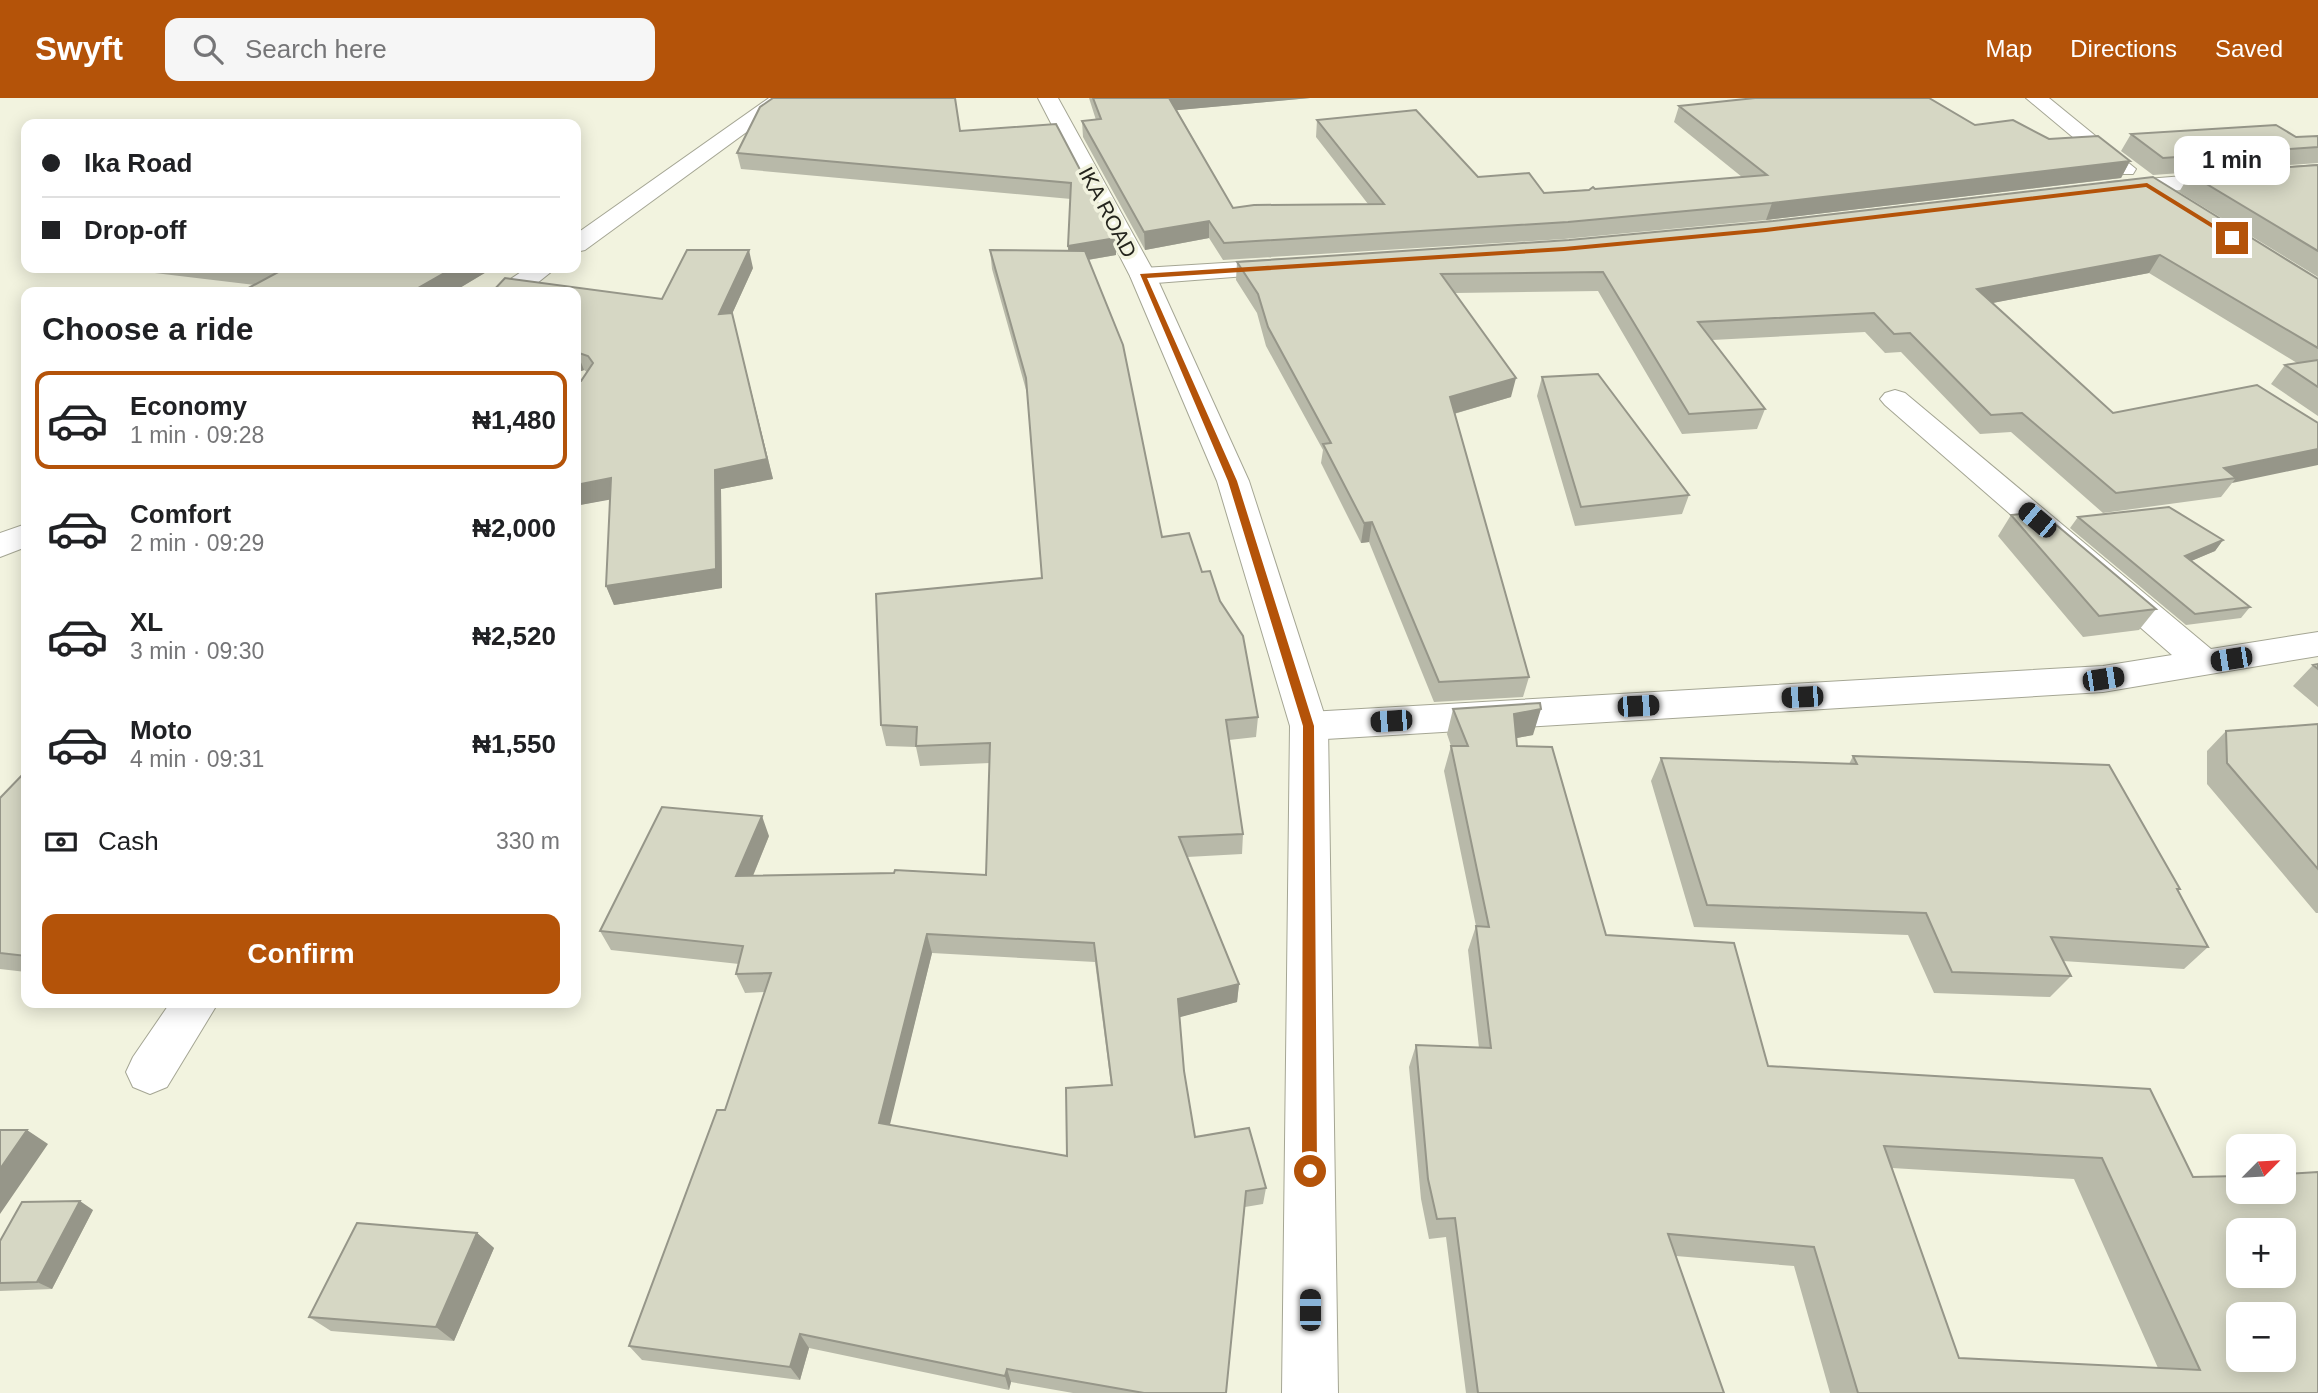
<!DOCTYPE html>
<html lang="en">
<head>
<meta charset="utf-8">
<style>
  :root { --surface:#fff; --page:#f6f6f6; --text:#202124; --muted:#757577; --line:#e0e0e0; --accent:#b45309 }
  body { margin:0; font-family:Helvetica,sans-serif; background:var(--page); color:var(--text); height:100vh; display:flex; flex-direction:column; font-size:26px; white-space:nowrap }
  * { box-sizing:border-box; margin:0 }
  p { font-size:23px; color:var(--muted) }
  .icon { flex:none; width:38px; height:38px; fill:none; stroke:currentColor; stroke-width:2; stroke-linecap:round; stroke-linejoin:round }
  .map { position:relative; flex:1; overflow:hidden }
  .side { position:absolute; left:21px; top:189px; width:560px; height:721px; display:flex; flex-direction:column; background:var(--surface); border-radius:14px; box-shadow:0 4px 18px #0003 }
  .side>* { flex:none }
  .banner { position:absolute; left:21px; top:21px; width:560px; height:154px; border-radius:14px; box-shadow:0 4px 18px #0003; display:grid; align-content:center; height:154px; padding:0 21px; background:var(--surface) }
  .needle { width:46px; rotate:66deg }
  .controls { position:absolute; left:2226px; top:1036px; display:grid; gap:14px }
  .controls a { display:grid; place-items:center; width:70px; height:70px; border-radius:14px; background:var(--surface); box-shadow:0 4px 18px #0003; font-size:35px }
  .end { position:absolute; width:32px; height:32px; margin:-16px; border:9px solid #b45309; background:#fff; box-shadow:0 0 0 4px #fff }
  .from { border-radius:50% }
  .bubble { position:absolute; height:49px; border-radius:14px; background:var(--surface); box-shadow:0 4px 18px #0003; font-size:23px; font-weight:800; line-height:49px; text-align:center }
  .car { position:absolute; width:21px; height:42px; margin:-21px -10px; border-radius:9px; box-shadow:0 0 5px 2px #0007; background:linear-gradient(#222 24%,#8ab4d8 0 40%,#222 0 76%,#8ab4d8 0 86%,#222 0) }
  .banner b { display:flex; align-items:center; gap:24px; height:66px; font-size:26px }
  .banner b+b { border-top:2px solid var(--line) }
  .banner i { width:18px; height:18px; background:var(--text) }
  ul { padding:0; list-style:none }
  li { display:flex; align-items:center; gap:21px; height:98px; margin:0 14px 10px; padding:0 7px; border:4px solid transparent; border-radius:14px }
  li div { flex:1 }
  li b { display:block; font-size:26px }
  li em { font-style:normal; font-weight:800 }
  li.on { border-color:var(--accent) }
  li>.icon { width:63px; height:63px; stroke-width:1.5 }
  h2 { padding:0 21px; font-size:32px; line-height:84px }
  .pay { display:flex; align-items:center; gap:18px; height:77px; padding:0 21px; font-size:26px }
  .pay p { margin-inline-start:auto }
  .button { display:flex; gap:14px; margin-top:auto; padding:14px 21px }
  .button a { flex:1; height:80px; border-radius:14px; background:var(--accent); color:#fff; font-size:28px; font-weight:800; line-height:80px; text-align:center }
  header { display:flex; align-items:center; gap:42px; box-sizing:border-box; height:98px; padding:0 35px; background:var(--accent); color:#fff }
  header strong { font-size:33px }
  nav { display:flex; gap:38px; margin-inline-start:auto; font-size:24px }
  .search { width:490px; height:63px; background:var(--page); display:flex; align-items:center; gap:18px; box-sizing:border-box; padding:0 24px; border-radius:14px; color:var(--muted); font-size:26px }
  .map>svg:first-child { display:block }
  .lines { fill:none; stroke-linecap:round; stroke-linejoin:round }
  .minor-casing { stroke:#a5a694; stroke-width:2 }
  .tertiary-casing { stroke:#a5a694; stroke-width:2 }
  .minor { fill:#fff; fill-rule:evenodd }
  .tertiary { fill:#fff; fill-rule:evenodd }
  .wall { fill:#b8b9a9; fill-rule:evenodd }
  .shaded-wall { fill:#969689 }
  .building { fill:#d6d7c4; stroke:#969689; stroke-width:2; fill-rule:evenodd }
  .route { fill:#b45309 }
  .labels { text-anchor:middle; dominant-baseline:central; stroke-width:7; stroke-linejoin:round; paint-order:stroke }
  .street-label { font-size:21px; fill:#25251e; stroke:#f2f3df }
</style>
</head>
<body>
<header>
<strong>Swyft</strong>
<div class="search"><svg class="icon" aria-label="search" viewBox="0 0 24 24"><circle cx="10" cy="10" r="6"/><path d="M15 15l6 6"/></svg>Search here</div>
<nav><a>Map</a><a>Directions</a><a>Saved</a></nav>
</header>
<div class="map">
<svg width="2318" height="1295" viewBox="0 0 2318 1295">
  <rect width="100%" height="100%" fill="#f2f3df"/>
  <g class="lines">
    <defs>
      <path id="minor" d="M769,0H793L585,152L576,154V136Z
        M2026,0H2049L2136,71L2133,76H2117Z
        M2318,67V81L2110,98L2102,96L2098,91L2102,86L2110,84Z
        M1287,161L1296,164L1300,169L1296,174L1143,186L1134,183L1130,178L1134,173L1143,170Z
        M527,170H556L526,194H496L500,188Z
        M1895,292L1905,295L2211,551L2318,534V558L2103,594L1309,642L1296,638L1290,628L1296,618L1309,614L2103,568L2172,557L1885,307L1880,301L1885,295Z
        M26,426V449L0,459V435Z
        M170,905H218L167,989L150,996L133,989L126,974L133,959Z"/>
      <path id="tertiary" d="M1038,0H1058L1156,178L1249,383L1328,628L1338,1295H1282L1290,628L1217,383L1130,178Z"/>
    </defs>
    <use href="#minor" class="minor-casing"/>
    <use href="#tertiary" class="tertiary-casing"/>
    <use href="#minor" class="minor"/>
    <use href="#tertiary" class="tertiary"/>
  </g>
  <path class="wall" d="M1089,0H1310L1177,12L1233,110L1368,106L1316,39L1317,22L1478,79L1544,95L1742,79L1674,24L1679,8L1975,27L2049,41L2130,63L2121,80L1766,122L1564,141L1223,162L1209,140L1145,152L1083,39L1082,23L1096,22Z
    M1056,26L1116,157L1088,162L1162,439L1202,474L1258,619L1256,639L1229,642L1243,736L1242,756L1187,759L1239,886L1237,904L1179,919L1184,973L1195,1039L1266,1090L1263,1106L1245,1109L1226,1295H1073L1011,1284L1009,1292L809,1250L800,1282L642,1262L629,1248L725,1012L765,894L745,895L736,876L739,866L611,852L600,833L769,738L753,778L986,777L990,665L920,668L916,649L886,648L881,627L1042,480L1028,299L992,171L990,152L1068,153L1071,101L741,71L737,55L960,33ZM932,855L1095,864L1111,987L1067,1058L889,1027Z
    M2131,36L2296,39L2318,38V65L2153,77L2121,53Z
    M2318,67V179L2179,94L2190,76Z
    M2153,79L2318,181V318L2271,286L2285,267L2297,265L2149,175L1992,205L2113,315L2318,325L2232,385L2221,399L2103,415L2011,334L1980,336L1901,254L1885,255L1865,234L1712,242L1765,311L1757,331L1682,336L1598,193L1455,195L1511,299L1454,316L1529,579L1523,599L1434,604L1369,444L1361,445L1321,365L1323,352L1266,248L1257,215L1236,182L1237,164L1569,142L1773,123Z
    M136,170H493L453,194L255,187L138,173Z
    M753,170L732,216L773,381L721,391L722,490L614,507L606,488L610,401L580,407L576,396V284L581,283L587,274L584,272L576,275V194L662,201Z
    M1542,279L1689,397L1682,416L1575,428L1537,298Z
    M2011,417L2156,511L2139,532L2083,539L1998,438Z
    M2078,419L2223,442L2215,453L2191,463L2250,509L2241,520L2186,527L2070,430Z
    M2318,566V609L2293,588L2313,567Z
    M1453,611L1533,637L1516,640L1517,648L1606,837L1768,968L2193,1079L2318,1295H1830L1794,1168L1676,1158L1724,1295H1466L1446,1139L1429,1141L1421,1101L1409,969L1416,947L1479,950L1468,852L1476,828L1444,673L1451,648L1447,636ZM1892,1070L2074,1081L2158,1270L1959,1260Z
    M2318,626V815H2316L2207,686V653L2226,633Z
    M1853,658L2180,791L2178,793L2208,849L2184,871L2063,863L2071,878L2050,899L1934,895L1908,837L1694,829L1651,683L1661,660L1849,666Z
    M26,673V874L0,871V700Z
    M93,1112L52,1191L0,1193V1143Z
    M477,1135L494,1150L454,1243L331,1233L309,1219Z"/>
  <path class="shaded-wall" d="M1168,0H1310L1168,13Z
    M2130,63L2121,80L1766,122L1772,105Z
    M1209,123V140L1145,152L1144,134Z
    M1116,140V157L1069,165L1068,148Z
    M749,152L753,170L732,216L773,381L721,391L722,490L614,507L606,488L715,372L719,216Z
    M2160,157L2149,175L1967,210L1977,191Z
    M453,170H493L453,194H411Z
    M576,254H577L584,272L576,275Z
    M1516,280L1511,299L1446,318L1450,299Z
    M2318,351V367L2232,385L2236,380L2224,370Z
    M611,380L619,400L580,407L576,396V387Z
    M1372,424L1369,444L1361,445L1364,425Z
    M2223,442L2215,453L2177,469L2185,458Z
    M1541,611L1533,637L1507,642L1514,616Z
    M762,718L769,738L745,797L736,778Z
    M927,836L932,855L886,1043L879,1025Z
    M1239,886L1237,904L1177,920L1178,901Z
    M27,1032L48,1046L0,1116V1071Z
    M80,1103L93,1112L52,1191L37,1184Z
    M477,1135L494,1150L454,1243L436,1229Z
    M800,1236L809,1250L800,1282L790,1269Z
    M1007,1271L1011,1284L1009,1292L1005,1278Z"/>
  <path class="building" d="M773,0H955L960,33L1056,26L1116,140L1068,148L1071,85L737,55L760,9Z
    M1093,0H1169L1233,110L1254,107L1384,106L1317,22L1416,12L1478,79L1529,75L1544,95L1589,92L1593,89L1595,91L1767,77L1679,8L1755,0H1929L1975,27L2013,22L2049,41L2098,38L2130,63L1772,105L1568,124L1224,145L1209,123L1144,134L1082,23L1101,21Z
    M2276,27L2296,39L2318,38V49L2163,60L2131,36Z
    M2318,67V153L2190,76Z
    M2153,79L2318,181V250L2160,157L1977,191L2113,315L2257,287L2318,325V351L2224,370L2236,380L2116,395L2022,315L1991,317L1910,235L1894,236L1874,215L1698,224L1765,311L1689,316L1603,174L1441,176L1516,280L1450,299L1529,579L1439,584L1372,424L1364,425L1323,346L1331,345L1268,229L1258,196L1237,164L1569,142L1773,123Z
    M687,152H749L719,216L732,215L767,361L715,372L716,471L606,488L611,380L576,387V284L581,283L593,265L588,258L576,254V194H492L505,180L662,201Z
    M990,152L1085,153L1123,247L1162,439L1189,435L1202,474L1210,473L1220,503L1243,538L1258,619L1226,622L1243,736L1179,739L1239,886L1178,901L1184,973L1195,1039L1249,1030L1266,1090L1246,1093L1226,1295H1144L1007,1271L1005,1278L800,1236L790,1269L629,1248L717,1012H725L771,875L736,876L743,848L600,833L662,709L762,718L736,778L894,775L895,772L986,777L990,645L916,648L917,629L881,627L876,496L1042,480L1026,280ZM927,836L1094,845L1112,987L1066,990L1067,1058L879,1025Z
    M266,170H453L411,194H241L282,172Z
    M2318,262V289L2285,267Z
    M1598,276L1689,397L1581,409L1542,279Z
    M2169,409L2223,442L2185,458L2250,509L2195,516L2078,419Z
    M2041,414L2156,511L2099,518L2011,417Z
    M2318,566V571L2313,567Z
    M1540,605L1541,611L1514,616L1517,648L1552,649L1606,837L1734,845L1768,968L2150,991L2193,1079L2238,1078V1094H2284V1076L2318,1074V1295H1858L1814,1149L1668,1136L1724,1295H1478L1455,1120L1437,1121L1428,1081L1416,947L1491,950L1476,828L1489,829L1451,648H1468L1453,611ZM1884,1048L2102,1060L2200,1272L1959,1260ZM2238,1132H2284V1178H2238ZM2238,1216H2284V1262H2238Z
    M2318,626V771L2227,665L2226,633Z
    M1853,658L2109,667L2180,791H2177L2208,849L2051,839L2071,878L1952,874L1926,815L1707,807L1661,660L1857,666Z
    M26,673V858L0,855V700Z
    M0,1032H27L0,1071Z
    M80,1103L37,1184L0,1185V1143L22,1104Z
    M357,1125L477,1135L436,1229L309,1219Z"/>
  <path class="route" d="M2147,85L2236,140L2230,141L2146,89L1766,134L1564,153L1147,180L1237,383L1314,628L1317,1073L1315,1078H1305L1302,1073L1303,628L1228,383L1140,176L1564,149L1766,130Z"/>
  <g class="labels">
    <g class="street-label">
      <text transform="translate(1108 114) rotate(62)">IKA ROAD</text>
    </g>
  </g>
</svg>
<div class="controls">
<a><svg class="needle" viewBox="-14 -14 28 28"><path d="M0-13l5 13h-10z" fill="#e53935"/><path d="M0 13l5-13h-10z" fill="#757577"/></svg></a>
<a>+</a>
<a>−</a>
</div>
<i class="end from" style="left:1310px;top:1073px"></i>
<i class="end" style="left:2232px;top:140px"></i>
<div class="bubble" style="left:2174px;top:38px;width:116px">1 min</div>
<i class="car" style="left:2037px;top:422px;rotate:310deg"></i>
<i class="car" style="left:2231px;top:561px;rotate:261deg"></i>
<i class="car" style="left:2103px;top:581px;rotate:81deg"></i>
<i class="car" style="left:1802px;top:599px;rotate:267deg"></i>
<i class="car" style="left:1638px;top:608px;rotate:87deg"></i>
<i class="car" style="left:1391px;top:623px;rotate:266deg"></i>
<i class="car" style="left:1310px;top:1212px;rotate:0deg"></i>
<div class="banner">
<b><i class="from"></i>Ika Road</b>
<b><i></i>Drop-off</b>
</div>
<section class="side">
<h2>Choose a ride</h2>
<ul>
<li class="on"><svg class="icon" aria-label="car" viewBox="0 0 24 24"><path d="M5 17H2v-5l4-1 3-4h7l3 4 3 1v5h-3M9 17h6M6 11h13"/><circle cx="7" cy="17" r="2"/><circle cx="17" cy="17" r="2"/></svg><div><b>Economy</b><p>1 min · 09:28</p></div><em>₦1,480</em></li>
<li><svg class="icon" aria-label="car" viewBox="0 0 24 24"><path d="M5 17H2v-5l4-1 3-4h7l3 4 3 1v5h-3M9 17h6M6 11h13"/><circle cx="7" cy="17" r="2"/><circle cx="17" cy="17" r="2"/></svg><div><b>Comfort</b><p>2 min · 09:29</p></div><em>₦2,000</em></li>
<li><svg class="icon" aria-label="car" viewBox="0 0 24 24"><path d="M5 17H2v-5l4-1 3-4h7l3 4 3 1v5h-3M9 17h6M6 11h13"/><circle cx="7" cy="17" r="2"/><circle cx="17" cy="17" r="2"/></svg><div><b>XL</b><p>3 min · 09:30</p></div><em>₦2,520</em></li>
<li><svg class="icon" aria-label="car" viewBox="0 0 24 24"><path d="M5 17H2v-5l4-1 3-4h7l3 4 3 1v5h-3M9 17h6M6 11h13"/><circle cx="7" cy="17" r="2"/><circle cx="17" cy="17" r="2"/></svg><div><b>Moto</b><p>4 min · 09:31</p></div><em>₦1,550</em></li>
</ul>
<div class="pay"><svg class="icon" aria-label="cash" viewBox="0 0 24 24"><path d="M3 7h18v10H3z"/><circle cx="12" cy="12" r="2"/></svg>Cash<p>330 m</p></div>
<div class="button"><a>Confirm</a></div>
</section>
</div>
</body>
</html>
